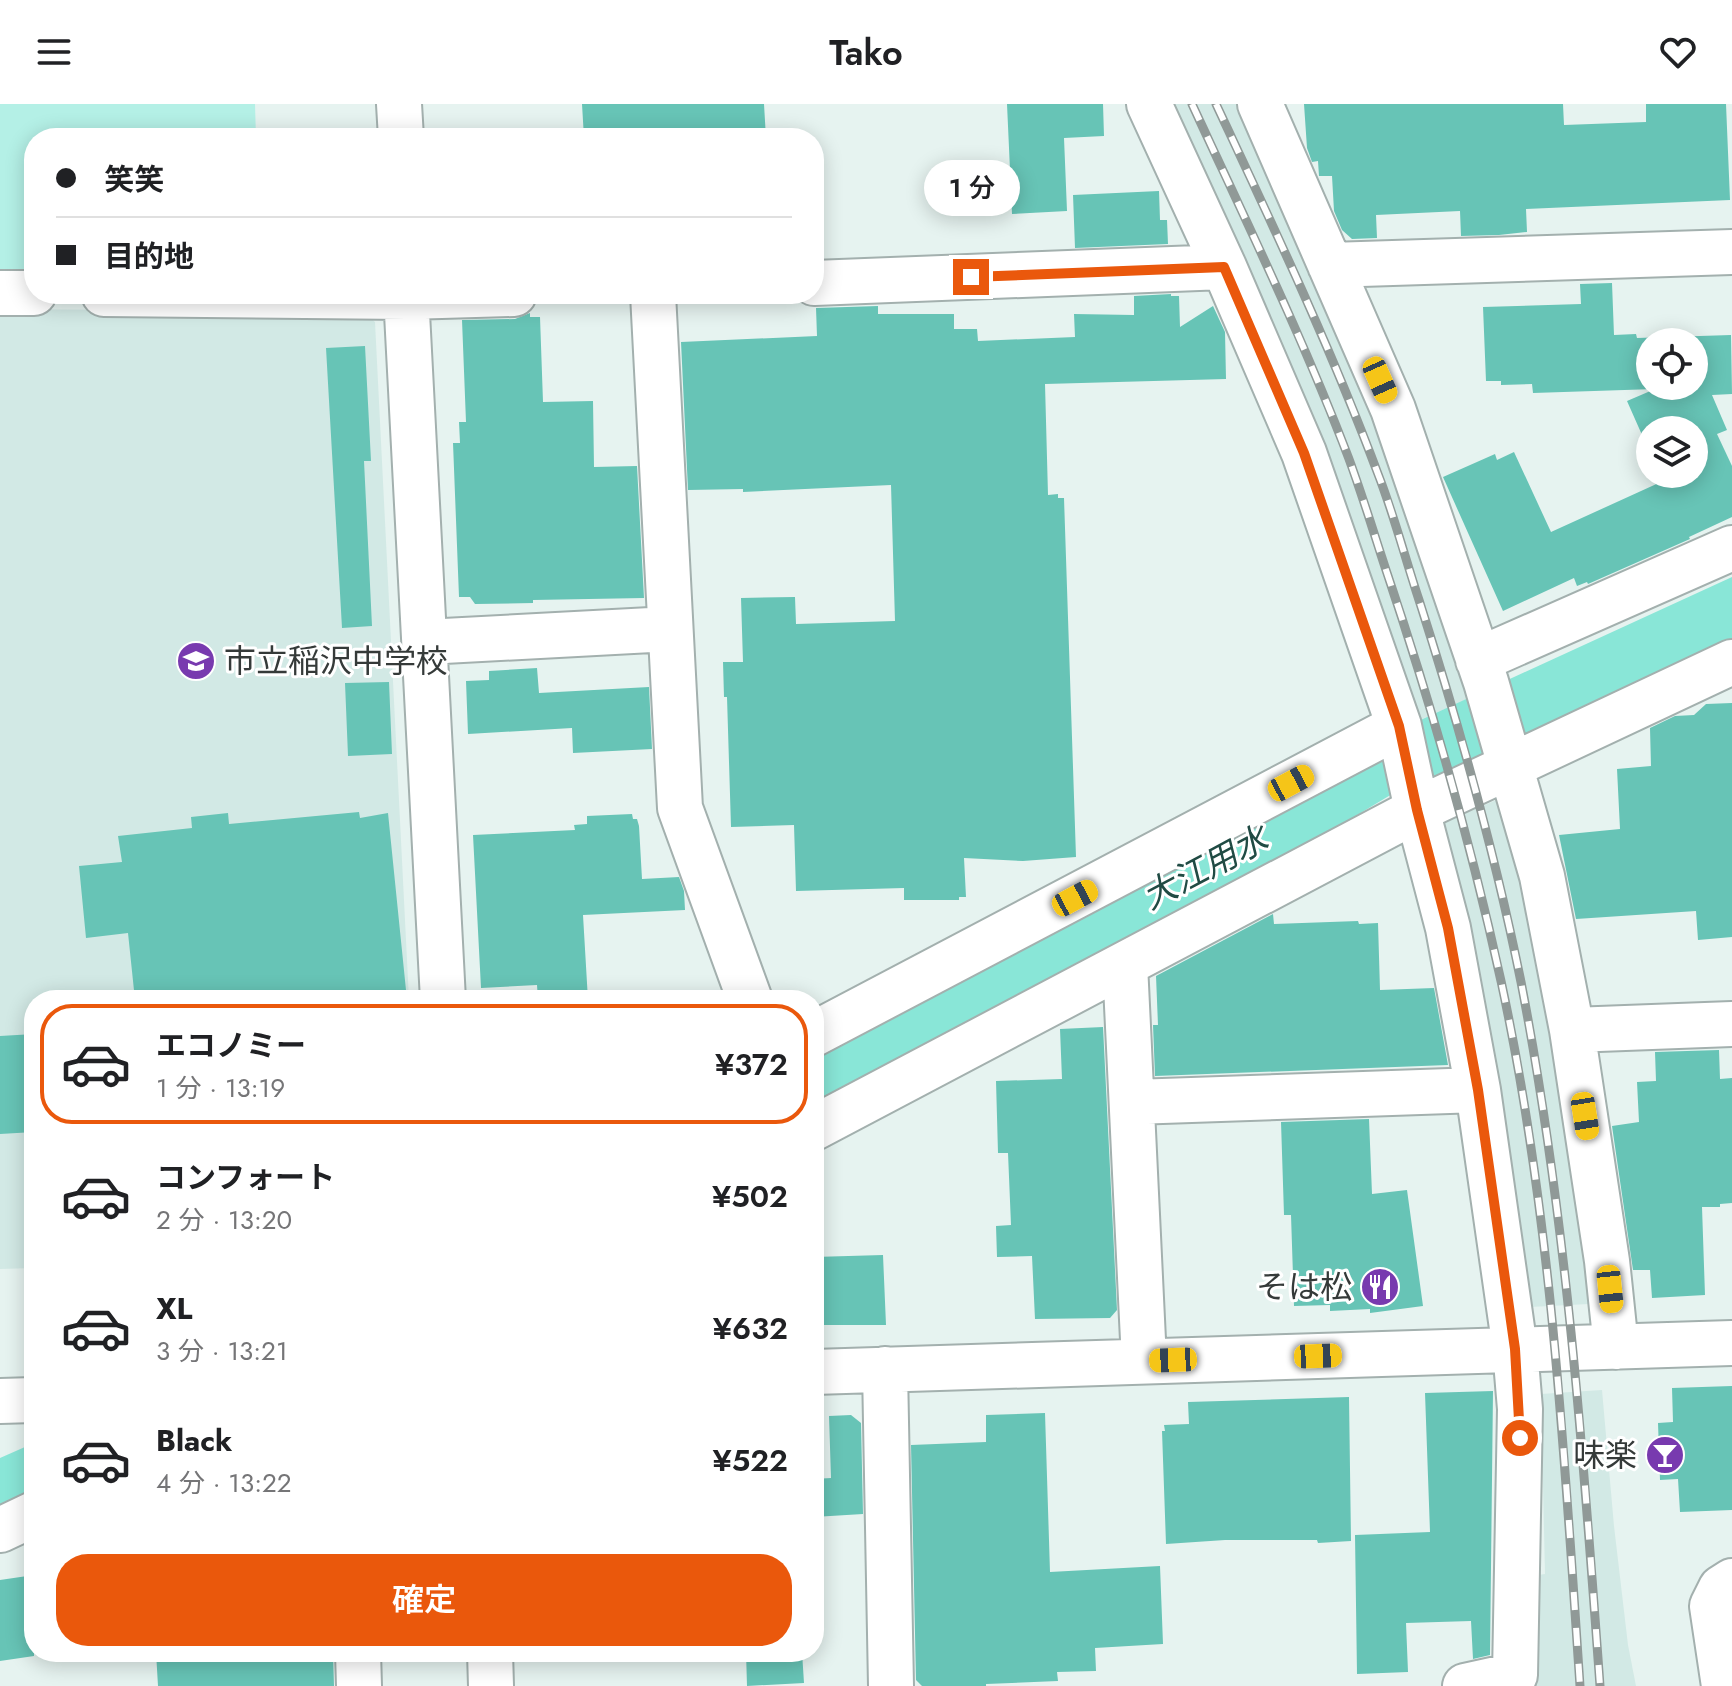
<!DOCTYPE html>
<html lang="ja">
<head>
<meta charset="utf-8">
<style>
  :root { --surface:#fff; --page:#f6f6f6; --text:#202124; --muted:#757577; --line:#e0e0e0; --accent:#ea580c }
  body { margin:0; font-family:Jost,"Noto Sans JP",sans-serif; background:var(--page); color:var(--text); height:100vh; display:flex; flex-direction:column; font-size:30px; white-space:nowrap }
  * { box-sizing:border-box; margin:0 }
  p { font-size:26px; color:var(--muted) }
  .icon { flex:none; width:44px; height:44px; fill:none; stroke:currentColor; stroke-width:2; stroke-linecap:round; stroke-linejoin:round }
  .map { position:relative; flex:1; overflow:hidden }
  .side { position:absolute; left:24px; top:886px; width:800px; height:672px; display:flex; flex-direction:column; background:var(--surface); border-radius:32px; box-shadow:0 4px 20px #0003 }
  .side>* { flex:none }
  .hud { position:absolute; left:24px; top:24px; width:800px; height:176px; border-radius:32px; box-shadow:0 4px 20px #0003; display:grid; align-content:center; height:176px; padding:0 32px; background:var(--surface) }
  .controls { position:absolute; left:1636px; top:224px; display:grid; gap:16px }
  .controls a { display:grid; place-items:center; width:72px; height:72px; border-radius:50%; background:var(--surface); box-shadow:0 4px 20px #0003; font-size:40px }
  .end { position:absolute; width:36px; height:36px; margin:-18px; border:10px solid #ea580c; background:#fff; box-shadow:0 0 0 4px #fff }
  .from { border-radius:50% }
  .bubble { position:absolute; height:56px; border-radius:28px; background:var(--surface); box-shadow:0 4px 20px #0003; font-size:26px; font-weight:600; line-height:56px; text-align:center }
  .car { position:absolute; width:24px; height:48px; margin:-24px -12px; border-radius:10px; box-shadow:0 0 6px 2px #0007; background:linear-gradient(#f5c518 24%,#345 0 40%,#f5c518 0 76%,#345 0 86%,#f5c518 0) }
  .hud b { display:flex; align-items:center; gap:28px; height:76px; font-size:30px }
  .hud b+b { border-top:2px solid var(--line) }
  .hud i { width:20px; height:20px; background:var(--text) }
  ul { padding:14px 0 0; list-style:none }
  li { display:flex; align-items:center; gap:24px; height:120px; margin:0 16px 12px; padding:0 16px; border:4px solid transparent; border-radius:32px }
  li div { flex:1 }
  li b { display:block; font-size:30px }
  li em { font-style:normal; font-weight:600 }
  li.on { border-color:var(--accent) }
  li>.icon { width:72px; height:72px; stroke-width:1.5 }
  .cta { display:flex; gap:16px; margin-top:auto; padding:16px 32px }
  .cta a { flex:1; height:92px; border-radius:32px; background:var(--accent); color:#fff; font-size:32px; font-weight:600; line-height:92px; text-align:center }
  header { display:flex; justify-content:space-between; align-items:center; height:104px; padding:0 32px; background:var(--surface); font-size:36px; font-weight:600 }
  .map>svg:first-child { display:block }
  .built { fill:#d2e9e5 }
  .green { fill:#b4f0e6 }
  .water { fill:#89e6d7 }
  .building { fill:#67c4b6; fill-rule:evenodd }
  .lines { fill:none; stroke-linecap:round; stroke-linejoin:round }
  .minor-casing { stroke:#a3b0ae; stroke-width:48 }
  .minor { stroke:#fff; stroke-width:44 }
  .rail-casing { stroke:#909997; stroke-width:9 }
  .rail { stroke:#fff; stroke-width:6; stroke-dasharray:18; stroke-linecap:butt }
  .route { stroke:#ea580c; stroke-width:10 }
  .labels { text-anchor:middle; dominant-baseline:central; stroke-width:6; stroke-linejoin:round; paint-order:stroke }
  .poi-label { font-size:32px; fill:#353a39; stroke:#fff; text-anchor:end }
  .water-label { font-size:34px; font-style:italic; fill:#204b44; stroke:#fff }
</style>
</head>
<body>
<header><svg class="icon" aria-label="menu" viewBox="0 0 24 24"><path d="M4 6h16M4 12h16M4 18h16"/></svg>Tako<svg class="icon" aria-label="heart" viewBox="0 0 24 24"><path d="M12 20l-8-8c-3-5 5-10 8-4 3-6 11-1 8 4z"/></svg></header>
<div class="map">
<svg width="1732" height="1582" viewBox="0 0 1732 1582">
  <rect width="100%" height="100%" fill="#e6f3f0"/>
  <path class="built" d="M1170,0H1243L1357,249L1474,592L1413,619Z
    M0,205L363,208L375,218L409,896H34V1164L0,1165Z
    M1501,694L1535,833L1567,1004L1592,1196L1589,1200L1530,1203L1441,729L1445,718Z
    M1602,1286L1614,1422L1628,1541L1636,1582H1535L1538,1471L1545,1470L1541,1290Z"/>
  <path class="green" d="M0,0H255L256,34H34V171H0Z"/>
  <path class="water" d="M1732,473V534L1430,677L1427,669L1266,766L1244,771L814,1000V947L1414,619Z
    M34,1339V1388L0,1404V1354Z"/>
  <path class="building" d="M582,0H764L766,34H584Z
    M1007,0H1103L1104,32L1064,34L1067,107L1012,110Z
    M1304,0H1563L1564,21L1646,18V0H1726L1730,96L1526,105L1527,128L1499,131L1461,132L1460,107L1376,111L1377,134L1352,135L1342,126L1334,107L1332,72H1319L1318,57L1312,58L1307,44Z
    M1159,87L1160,116H1167L1168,140L1075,144L1073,91Z
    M1612,179L1614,231L1636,230L1637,234L1731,231L1732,290L1712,291L1727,326L1717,330L1732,362V413L1689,433L1690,435L1588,480L1587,478L1577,482L1574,474L1503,507L1443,373L1495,350L1497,356L1514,348L1551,428L1663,377L1659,370H1694V326H1650V349L1627,297L1655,285L1533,289L1532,280L1501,281V277H1486L1483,203L1581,200L1580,180ZM1650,238H1694V282H1650Z
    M1171,190V192H1179L1180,223L1213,202L1225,228L1226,275L1045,280L1048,391L1058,390V394H1064L1076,753L1023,757L964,754L966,793H959V796H904V784L796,787L794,721L731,723L727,593H724L723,558H743L741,494L795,493L796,520L895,517L891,381L743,388V385L688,386L681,238L817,232L816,204L878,202V210H954V225H977L978,237L1075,233L1074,210L1134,211V192Z
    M530,209V213H540L543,298L593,297L594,363L637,362L644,494L533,496V499L475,500L470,493H459L453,339H460L459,318H466L462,216L515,215Z
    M365,242L371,357H364L372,522L342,524L326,244Z
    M537,564L539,589L649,583L652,645L573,649L572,624L468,630L466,577L489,576V567Z
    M389,578L392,650L348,652L345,579Z
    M1732,599V833L1698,836L1696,807L1576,815L1559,731L1620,725L1617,665L1651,662L1650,624L1675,612L1694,611L1706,600Z
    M359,708L360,714L388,709L407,896H135L128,829L86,834L79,762L122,758L118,732L192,724L191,713L228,709L229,720Z
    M632,710L633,715H637L639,722L642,775L679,773L684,787L685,806L583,811L588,896H538L537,881L481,884L473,731L575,726L574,721L587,720V712Z
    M1273,810L1274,820L1358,817L1359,820L1378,819L1380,886L1434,884L1448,961L1155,972L1153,921H1158L1156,872Z
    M1103,923L1117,1206L1110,1214L1035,1215L1032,1152L997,1153L996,1122L1011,1121L1008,1049H998L996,977L1062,975L1060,925Z
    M34,930V1028L0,1030V932Z
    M1719,946L1720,975L1732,974V1099L1720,1100V1103H1702L1705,1191L1652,1194L1650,1166H1633L1612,1022L1639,1018L1637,978L1656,977L1655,948Z
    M1369,1015L1372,1090L1407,1086L1423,1202L1370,1209V1205L1330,1207V1201L1294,1202L1291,1111H1284L1281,1018Z
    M883,1151L886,1221H814V1153Z
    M1732,1282V1406L1680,1408L1678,1375L1660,1376L1658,1319L1673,1318L1672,1284Z
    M1493,1287L1490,1551L1473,1555L1471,1517L1406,1519L1408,1568L1357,1570L1355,1431L1430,1428L1425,1289Z
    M1349,1293L1351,1437L1318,1439L1317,1436H1225L1166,1440L1162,1327H1165L1164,1321L1189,1320L1188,1298Z
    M1045,1309L1050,1468L1160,1462L1163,1540L1095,1544L1096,1567L1057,1568L1058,1577L986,1580V1582H922L916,1576L911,1341L986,1338V1311Z
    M851,1311L861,1319L863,1410L814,1413V1375L831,1374L829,1312Z
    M34,1471V1552L0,1557V1476Z
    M156,1548H333L334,1582H158Z
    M746,1548H802L804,1579L747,1582Z"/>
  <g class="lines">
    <defs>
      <path id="minor" d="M399,0L401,34
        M1149,0L1224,163L1304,349L1399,622L1417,706L1448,824L1478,986L1515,1245L1520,1305L1515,1571L1465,1582
        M1260,0L1393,305L1486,578L1542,772L1572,926L1607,1157L1616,1243
        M1330,161L1732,148
        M814,179L1224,163
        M0,189H34
        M104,190L407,193L514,190
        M406,190L443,896
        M653,190L680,704L750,896
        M425,538L670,525
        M1478,556L1732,444
        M1125,860L1144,1257
        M1572,926L1732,920
        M814,930L1399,622
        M1133,998L1478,986
        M814,1024L1417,706L1732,558
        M885,1265L891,1582
        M814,1268L1732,1239
        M0,1297L34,1296
        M0,1426L34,1410
        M358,1548L359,1582
        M490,1548L491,1582
        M1724,1582L1712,1502L1721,1484L1732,1477"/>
    </defs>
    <use href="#minor" class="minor-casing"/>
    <use href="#minor" class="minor"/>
    <defs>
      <path id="rail" d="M1192,0C1246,117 1303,234 1349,355C1363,393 1375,433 1388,472C1433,606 1471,740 1501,877C1551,1108 1564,1347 1580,1582
        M1216,0C1273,122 1331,244 1378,370C1394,411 1405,454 1419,496C1459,621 1495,749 1521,878C1566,1110 1583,1346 1600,1582"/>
    </defs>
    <use href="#rail" class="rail-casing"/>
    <use href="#rail" class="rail"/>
  </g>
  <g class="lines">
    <path class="route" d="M971,173L1224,163L1304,349L1399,622L1417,706L1448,824L1478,986L1515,1245L1520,1334"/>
  </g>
  <defs>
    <symbol id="school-disc" viewBox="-11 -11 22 22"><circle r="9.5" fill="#783aaf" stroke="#fff"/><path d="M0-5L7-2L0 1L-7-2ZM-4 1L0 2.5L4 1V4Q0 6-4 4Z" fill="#fff"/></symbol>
    <symbol id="restaurant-disc" viewBox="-11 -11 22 22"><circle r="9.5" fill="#783aaf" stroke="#fff"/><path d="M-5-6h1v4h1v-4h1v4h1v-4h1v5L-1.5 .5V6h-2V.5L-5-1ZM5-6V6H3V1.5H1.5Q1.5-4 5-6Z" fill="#fff"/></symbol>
    <symbol id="bar-disc" viewBox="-11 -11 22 22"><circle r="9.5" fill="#783aaf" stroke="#fff"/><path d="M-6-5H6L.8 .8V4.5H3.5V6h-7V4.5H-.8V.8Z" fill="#fff"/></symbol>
  </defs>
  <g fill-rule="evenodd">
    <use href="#school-disc" x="174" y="535" width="44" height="44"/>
    <use href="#restaurant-disc" x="1358" y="1161" width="44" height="44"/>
    <use href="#bar-disc" x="1643" y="1329" width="44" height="44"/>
  </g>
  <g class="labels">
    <g class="poi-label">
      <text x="224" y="557" text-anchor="start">市立稲沢中学校</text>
      <text x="1352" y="1183">そは松</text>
      <text x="1637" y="1351">味楽</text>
    </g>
    <g class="water-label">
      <text transform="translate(1205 764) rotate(-28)">大江用水</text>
    </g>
  </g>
</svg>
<div class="controls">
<a><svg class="icon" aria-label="locate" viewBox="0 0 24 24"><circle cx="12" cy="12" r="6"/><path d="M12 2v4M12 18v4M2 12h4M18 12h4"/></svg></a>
<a><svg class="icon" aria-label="layers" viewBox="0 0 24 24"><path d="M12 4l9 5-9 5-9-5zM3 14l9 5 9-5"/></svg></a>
</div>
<i class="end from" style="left:1520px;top:1334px"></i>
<i class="end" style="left:971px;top:173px"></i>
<div class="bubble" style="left:924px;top:56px;width:96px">1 分</div>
<i class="car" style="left:1380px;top:276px;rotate:156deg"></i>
<i class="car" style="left:1291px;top:679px;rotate:62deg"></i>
<i class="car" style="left:1075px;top:794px;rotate:62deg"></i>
<i class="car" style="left:1585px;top:1012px;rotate:171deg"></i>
<i class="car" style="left:1610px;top:1185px;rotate:174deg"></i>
<i class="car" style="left:1318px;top:1252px;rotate:88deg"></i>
<i class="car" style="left:1173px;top:1256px;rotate:268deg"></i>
<div class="hud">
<b><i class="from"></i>笑笑</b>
<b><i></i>目的地</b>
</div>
<section class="side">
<ul>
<li class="on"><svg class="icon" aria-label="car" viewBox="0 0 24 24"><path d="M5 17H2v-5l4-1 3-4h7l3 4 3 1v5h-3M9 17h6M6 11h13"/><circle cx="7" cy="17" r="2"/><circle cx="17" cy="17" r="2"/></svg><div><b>エコノミー</b><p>1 分 · 13:19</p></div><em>¥372</em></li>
<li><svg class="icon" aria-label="car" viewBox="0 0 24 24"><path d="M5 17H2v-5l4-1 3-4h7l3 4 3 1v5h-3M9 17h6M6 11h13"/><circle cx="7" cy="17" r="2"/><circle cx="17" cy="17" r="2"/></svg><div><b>コンフォート</b><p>2 分 · 13:20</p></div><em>¥502</em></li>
<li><svg class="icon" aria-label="car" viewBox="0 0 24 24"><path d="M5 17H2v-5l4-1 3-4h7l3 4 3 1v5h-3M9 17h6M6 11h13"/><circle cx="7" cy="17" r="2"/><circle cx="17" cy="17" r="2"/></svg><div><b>XL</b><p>3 分 · 13:21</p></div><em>¥632</em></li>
<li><svg class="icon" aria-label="car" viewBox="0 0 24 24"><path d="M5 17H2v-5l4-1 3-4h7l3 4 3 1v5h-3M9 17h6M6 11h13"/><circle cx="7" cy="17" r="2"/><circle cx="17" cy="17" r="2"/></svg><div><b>Black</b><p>4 分 · 13:22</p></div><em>¥522</em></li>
</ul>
<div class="cta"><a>確定</a></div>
</section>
</div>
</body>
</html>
